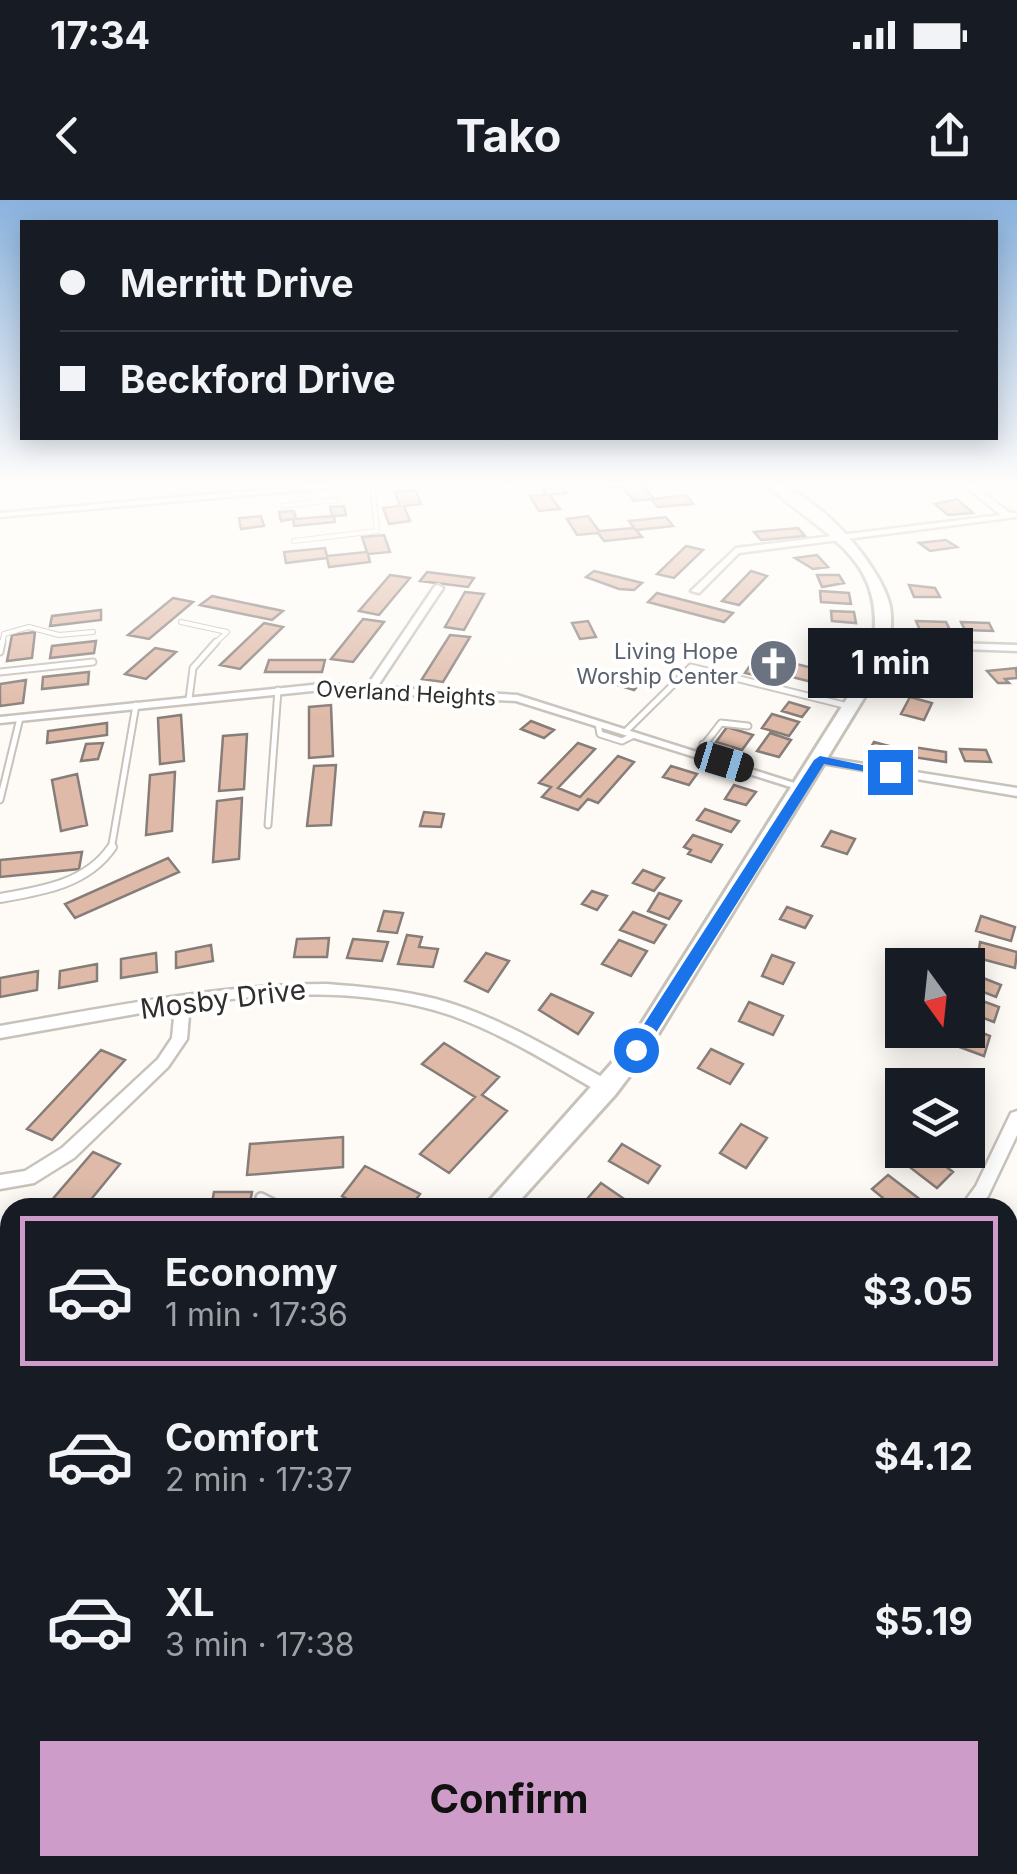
<!DOCTYPE html>
<html lang="en">
<head>
<meta charset="utf-8">
<style>
  :root { --surface:#171b24; --page:#20242c; --text:#f1f3f6; --muted:#9ea1a6; --line:#363941; --accent:#cd9cc9 }
  body { margin:0; font-family:Inter,sans-serif; background:var(--page); color:var(--text); height:100vh; display:flex; flex-direction:column; font-size:38px; white-space:nowrap }
  * { box-sizing:border-box; margin:0 }
  p { font-size:32px; color:var(--muted) }
  .icon { flex:none; width:55px; height:55px; fill:none; stroke:currentColor; stroke-width:2; stroke-linecap:round; stroke-linejoin:round }
  .map { position:relative; flex:1; overflow:hidden }
  .panel { position:absolute; left:0px; top:998px; width:1018px; height:678px; display:flex; flex-direction:column; background:var(--surface); border-radius:30px 30px 0 0; box-shadow:0 5px 25px #0003 }
  .panel>* { flex:none }
  .banner { position:absolute; left:20px; top:20px; width:978px; height:220px; border-radius:0px; box-shadow:0 5px 25px #0003; display:grid; align-content:center; height:220px; padding:0 40px; background:var(--surface) }
  .needle { width:65px; rotate:165deg }
  .buttons { position:absolute; left:885px; top:748px; display:grid; gap:20px }
  .buttons a { display:grid; place-items:center; width:100px; height:100px; border-radius:0px; background:var(--surface); box-shadow:0 5px 25px #0003; font-size:50px }
  .end { position:absolute; width:45px; height:45px; margin:-22px; border:12px solid #1a73e8; background:#fff; box-shadow:0 0 0 5px #fff }
  .from { border-radius:50% }
  .bubble { position:absolute; height:70px; border-radius:0px; background:var(--surface); box-shadow:0 5px 25px #0003; font-size:32px; font-weight:700; line-height:70px; text-align:center }
  .car { position:absolute; width:30px; height:60px; margin:-30px -15px; border-radius:12px; box-shadow:0 0 8px 2px #0007; background:linear-gradient(#222 24%,#8ab4d8 0 40%,#222 0 76%,#8ab4d8 0 86%,#222 0) }
  .banner b { display:flex; align-items:center; gap:35px; height:95px; font-size:38px }
  .banner b+b { border-top:2px solid var(--line) }
  .banner i { width:25px; height:25px; background:var(--text) }
  ul { padding:18px 0 0; list-style:none }
  li { display:flex; align-items:center; gap:30px; height:150px; margin:0 20px 15px; padding:0 20px; border:5px solid transparent; border-radius:0px }
  li div { flex:1 }
  li b { display:block; font-size:38px }
  li em { font-style:normal; font-weight:700 }
  li.active { border-color:var(--accent) }
  li>.icon { width:90px; height:90px; stroke-width:1.5 }
  .action { display:flex; gap:20px; margin-top:auto; padding:20px 40px }
  .action a { flex:1; height:115px; border-radius:0px; background:var(--accent); color:#111; font-size:40px; font-weight:700; line-height:115px; text-align:center }
  .status { display:flex; justify-content:space-between; align-items:center; height:70px; padding:0 50px; background:var(--surface); direction:ltr }
  .status svg { height:28px; fill:currentColor }
  header { display:flex; justify-content:space-between; align-items:center; height:130px; padding:0 40px; background:var(--surface); font-size:45px; font-weight:700 }
  .map>svg:first-child { display:block }
  .building { fill:#dfbaa8; stroke:#867d79; stroke-width:2.5 }
  .lines { fill:none; stroke-linecap:round; stroke-linejoin:round }
  .service-far3-casing { stroke:#c7c2ba; stroke-width:6 }
  .service-far2-casing { stroke:#c7c2ba; stroke-width:9 }
  .service-far1-casing { stroke:#c7c2ba; stroke-width:12 }
  .service-casing { stroke:#c7c2ba; stroke-width:14 }
  .minor-casing { stroke:#c7c2ba; stroke-width:5 }
  .tertiary-casing { stroke:#c7c2ba; stroke-width:5 }
  .secondary-casing { stroke:#c7c2ba; stroke-width:6 }
  .service-far3 { stroke:#fff; stroke-width:4 }
  .service-far2 { stroke:#fff; stroke-width:5 }
  .service-far1 { stroke:#fff; stroke-width:8 }
  .service { stroke:#fff; stroke-width:9 }
  .minor { fill:#fff; fill-rule:evenodd }
  .tertiary { fill:#fff; fill-rule:evenodd }
  .secondary { fill:#fff; fill-rule:evenodd }
  .route { fill:#1a73e8 }
  .labels { text-anchor:middle; dominant-baseline:central; stroke-width:8; stroke-linejoin:round; paint-order:stroke }
  .far-worship-label { font-size:22px; fill:#5b616d; stroke:#fff; text-anchor:end }
  .far-street-label { font-size:22px; fill:#312f2c; stroke:#fff }
  .street-label { font-size:28px; fill:#312f2c; stroke:#fff }
</style>
</head>
<body>
<div class="status"><b>17:34</b><svg viewBox="0 0 49 12"><path d="M0 12V9h3v3zM5 12V6h3v6zM10 12V3h3v9zM15 12V0h3v12zM26 1h20v11H26zM47 4h2v5h-2z"/></svg></div>
<header><svg class="icon" aria-label="back" viewBox="0 0 24 24"><path d="M15 5l-7 7 7 7"/></svg>Tako<svg class="icon" aria-label="share" viewBox="0 0 24 24"><path d="M12 15V3M7 8l5-5 5 5M5 13v7h14v-7"/></svg></header>
<div class="map">
<svg width="1017" height="1674" viewBox="0 0 1017 1674">
  <rect width="100%" height="100%" fill="#fefbf6"/>
  <path class="building" d="M539,283H560L567,293L550,295L560,309L539,311L530,296L546,295Z
    M602,283L641,284L654,299L686,295L693,304L658,307L651,299L634,301L622,286L606,288Z
    M415,290L421,304L404,306L410,321L389,324L383,308L400,306L395,292Z
    M957,299L973,313L948,315L935,304Z
    M344,306L346,315L334,316L335,322L294,326L293,319L281,321L279,312L294,311L296,319L332,316L330,307Z
    M261,316L264,326L241,329L239,318Z
    M588,316L599,331L634,328L629,321L666,317L673,326L636,330L642,337L604,341L598,333L577,335L567,319Z
    M798,328L805,336L761,340L754,332Z
    M384,335L390,352L368,354L370,362L329,367L327,358L286,363L284,352L325,348L327,356L367,352L362,337Z
    M946,340L957,347L930,351L919,343Z
    M686,346L703,350L674,378L657,374Z
    M817,355L828,367L813,369L795,358Z
    M594,371L642,383L634,390L619,389L586,377Z
    M751,371L767,376L739,405L722,401Z
    M427,372L474,378L468,387L420,381Z
    M390,375L410,378L379,415L359,411Z
    M817,375H839L844,383L822,387Z
    M909,385L935,388L940,397H914Z
    M820,391L849,393L851,404L821,402Z
    M465,392L484,394L464,430L445,427Z
    M657,393L733,413L724,422L648,402Z
    M212,396L283,411L272,420L200,405Z
    M173,398L193,402L149,439L128,435Z
    M101,410V420L50,426L52,416Z
    M831,411L854,412L856,423L832,421Z
    M363,419L384,422L353,462L331,459Z
    M588,421L596,437L580,439L572,423Z
    M916,421L946,422L950,430H920Z
    M961,422L989,423L993,431L965,430Z
    M264,423L283,427L240,469L220,465Z
    M35,432L32,458L7,461L12,435Z
    M450,435L470,437L443,482L422,479Z
    M96,441L94,453L50,458L52,446Z
    M155,448L176,452L146,479L125,474Z
    M757,455L835,473L828,486L788,476L781,487L764,483L767,478L745,473Z
    M269,460H325L322,472H265Z
    M923,461L959,468L957,483L920,476Z
    M1016,468L1017,478L1005,479L1009,483H998L987,471Z
    M89,472L88,484L42,489L43,477Z
    M625,473L644,479L634,490L614,484Z
    M26,480L23,503L0,506V484Z
    M910,497L932,503L924,520L901,514Z
    M789,502L809,508L802,517L782,511Z
    M331,505L333,556L309,558V507Z
    M772,514L799,522L789,536L762,528Z
    M181,515L184,561L160,564L158,518Z
    M531,521L554,530L544,538L521,529Z
    M107,523V535L47,543L48,531Z
    M727,527L753,535L742,550L716,542Z
    M770,533L791,540L779,557L757,551Z
    M247,534L244,589L219,591L223,536Z
    M874,542L893,547L887,559L867,554Z
    M103,543L98,559L81,561L86,544Z
    M578,543L595,549L558,588L580,597L618,556L634,562L598,603L588,599L578,610L542,597L551,587L539,583Z
    M913,547L946,552V562L913,557Z
    M960,549L986,550L991,562L965,561Z
    M336,565L331,625L307,626L314,566Z
    M671,566L697,574L689,585L663,577Z
    M175,572L172,631L146,635L150,575Z
    M77,574L87,625L61,631L52,580Z
    M734,585L756,592L746,605L725,599Z
    M242,598L239,659L213,662L217,601Z
    M705,609L739,621L731,632L697,620Z
    M424,612L444,614L441,627L420,626Z
    M831,631L855,639L847,654L822,646Z
    M693,635L722,645L711,662L688,654L691,650L684,647Z
    M82,652L79,669L0,677V660Z
    M168,658L179,672L75,718L65,704Z
    M643,670L664,678L654,691L633,683Z
    M592,691L607,696L597,710L582,704Z
    M659,693L681,701L669,719L648,711Z
    M787,707L812,716L805,728L780,719Z
    M384,711L403,713L397,733L378,731Z
    M633,712L666,725L654,743L620,730Z
    M981,716L1015,727L1011,741L976,731Z
    M407,735L422,737L419,747L438,749L433,767L398,764Z
    M329,738L327,757H294L297,739Z
    M353,739L388,742L382,761L347,758Z
    M619,740L647,751L631,776L602,764Z
    M980,742L1017,752L1015,768L978,758Z
    M211,745L213,761L176,768V752Z
    M156,753L157,772L121,778V759Z
    M486,753L509,761L488,792L465,781Z
    M772,755L794,763L783,784L762,776Z
    M97,764V781L59,788L60,771Z
    M38,771L37,790L0,797V778Z
    M973,774L1001,785L996,797L968,786Z
    M551,794L593,813L578,834L539,810Z
    M969,796L999,807L994,822L968,812Z
    M749,802L783,816L773,835L739,821Z
    M968,827L990,836L984,856L935,838L938,830Z
    M444,843L499,877L482,895L507,911L449,973L420,954L475,897L422,864Z
    M711,849L743,864L730,884L698,868Z
    M101,850L125,860L52,940L27,929Z
    M741,924L767,938L746,968L720,953Z
    M343,937V967L247,975L250,944Z
    M622,944L660,966L648,983L609,961Z
    M924,950L953,972L937,988L907,965Z
    M93,952L120,964L84,1008H45Z
    M365,966L420,994L410,1008H363L342,996Z
    M888,975L926,1004L895,1008L872,989Z
    M601,983L627,1001L621,1008L580,1007Z
    M214,992H252L249,1008H211Z
    M1008,1063L1017,1070V1107L1008,1100Z
    M10,1308V1387L0,1402V1323Z"/>
  <g class="lines">
    <defs>
      <path id="service-far3" d="M315,302L336,300
        M284,306L315,302L313,287
        M294,341L377,331L372,283
        M181,422L227,432L213,445
        M2,445L4,434L29,427L59,435L93,432"/>
      <path id="service-far2" d="M0,452L2,442
        M0,472L93,462
        M189,499L193,468L216,442
        M598,524L600,534L622,541L634,535
        M625,532L691,467L848,506
        M703,544L729,551L724,562
        M697,554L721,523L748,526
        M0,600L20,518
        M268,625L278,490
        M111,650L136,505"/>
      <path id="service-far1" d="M0,698C41,691 87,684 112,647"/>
      <path id="service" d="M261,998L281,1008
        M0,1241L4,1231"/>
      <path id="minor" d="M338,283H367L363,285L0,317V313Z
        M961,283H970L1010,313H1017V317L739,353L699,393L691,391L736,348L1001,315Z
        M438,385L443,388L377,487L517,495L807,587L805,589H797L516,501L322,490L0,523V517L322,484L367,486L435,386Z
        M885,441L1017,445V451L882,446L880,444Z
        M820,557L1017,588V596L816,562L814,560Z
        M327,784C364,787 400,790 436,799C499,816 556,852 613,883L615,888L613,893H601C552,865 504,834 450,815C367,787 275,792 190,804L187,839L168,867L74,958L34,983L0,989V975L25,971L62,948L158,859L172,838L175,807L0,838V826C109,807 216,785 327,784Z
        M1017,911V935L988,996L979,1008H960L976,986L1011,913Z"/>
      <path id="tertiary" d="M1017,1531V1563L1008,1565V1533Z"/>
      <path id="secondary" d="M765,283C808,282 882,365 890,407C893,426 889,443 886,462L644,857L615,895L513,1008H483L628,845L870,462C894,359 828,340 765,283Z
        M10,1444V1483L0,1488V1448Z"/>
    </defs>
    <use href="#service-far3" class="service-far3-casing"/>
    <use href="#service-far2" class="service-far2-casing"/>
    <use href="#service-far1" class="service-far1-casing"/>
    <use href="#service" class="service-casing"/>
    <use href="#minor" class="minor-casing"/>
    <use href="#tertiary" class="tertiary-casing"/>
    <use href="#secondary" class="secondary-casing"/>
    <use href="#service-far3" class="service-far3"/>
    <use href="#service-far2" class="service-far2"/>
    <use href="#service-far1" class="service-far1"/>
    <use href="#service" class="service"/>
    <use href="#minor" class="minor"/>
    <use href="#tertiary" class="tertiary"/>
    <use href="#secondary" class="secondary"/>
  </g>
  <linearGradient id="sky" x2="0" y2="1"><stop stop-color="#8ab3df"/><stop offset="0.55" stop-color="#fffdfb"/><stop offset="1" stop-color="#fffdfb" stop-opacity="0"/></linearGradient>
  <rect width="1017" height="517" fill="url(#sky)"/>
  <path class="route" d="M820,556L896,572L890,576L824,564L642,855H630V846L814,560Z"/>
  <defs>
    <symbol id="church-disc" viewBox="-11 -11 22 22"><circle r="9.5" fill="#6b7280" stroke="#fff"/><path d="M-1.2-6h2.4v3.5h3.3v2.4h-3.3V6h-2.4V-.1h-3.3v-2.4h3.3Z" fill="#fff"/></symbol>
  </defs>
  <g fill-rule="evenodd">
    <use href="#church-disc" x="746" y="436" width="55" height="55"/>
  </g>
  <g class="labels">
    <g class="far-worship-label">
      <text x="738" y="451">Living Hope<tspan x="738" dy="25">Worship Center</tspan></text>
    </g>
    <g class="far-street-label">
      <text transform="translate(406 493) rotate(3)">Overland Heights</text>
    </g>
    <g class="street-label">
      <text transform="translate(223 799) rotate(-7)">Mosby Drive</text>
    </g>
  </g>
</svg>
<div class="buttons">
<a><svg class="needle" viewBox="-14 -14 28 28"><path d="M0-13l5 13h-10z" fill="#e53935"/><path d="M0 13l5-13h-10z" fill="#9ea1a6"/></svg></a>
<a><svg class="icon" aria-label="layers" viewBox="0 0 24 24"><path d="M12 4l9 5-9 5-9-5zM3 14l9 5 9-5"/></svg></a>
</div>
<i class="end from" style="left:636px;top:850px"></i>
<i class="end" style="left:890px;top:572px"></i>
<div class="bubble" style="left:808px;top:428px;width:165px">1 min</div>
<i class="car" style="left:724px;top:562px;rotate:107deg"></i>
<div class="banner">
<b><i class="from"></i>Merritt Drive</b>
<b><i></i>Beckford Drive</b>
</div>
<section class="panel">
<ul>
<li class="active"><svg class="icon" aria-label="car" viewBox="0 0 24 24"><path d="M5 17H2v-5l4-1 3-4h7l3 4 3 1v5h-3M9 17h6M6 11h13"/><circle cx="7" cy="17" r="2"/><circle cx="17" cy="17" r="2"/></svg><div><b>Economy</b><p>1 min · 17:36</p></div><em>$3.05</em></li>
<li><svg class="icon" aria-label="car" viewBox="0 0 24 24"><path d="M5 17H2v-5l4-1 3-4h7l3 4 3 1v5h-3M9 17h6M6 11h13"/><circle cx="7" cy="17" r="2"/><circle cx="17" cy="17" r="2"/></svg><div><b>Comfort</b><p>2 min · 17:37</p></div><em>$4.12</em></li>
<li><svg class="icon" aria-label="car" viewBox="0 0 24 24"><path d="M5 17H2v-5l4-1 3-4h7l3 4 3 1v5h-3M9 17h6M6 11h13"/><circle cx="7" cy="17" r="2"/><circle cx="17" cy="17" r="2"/></svg><div><b>XL</b><p>3 min · 17:38</p></div><em>$5.19</em></li>
</ul>
<div class="action"><a>Confirm</a></div>
</section>
</div>
</body>
</html>
